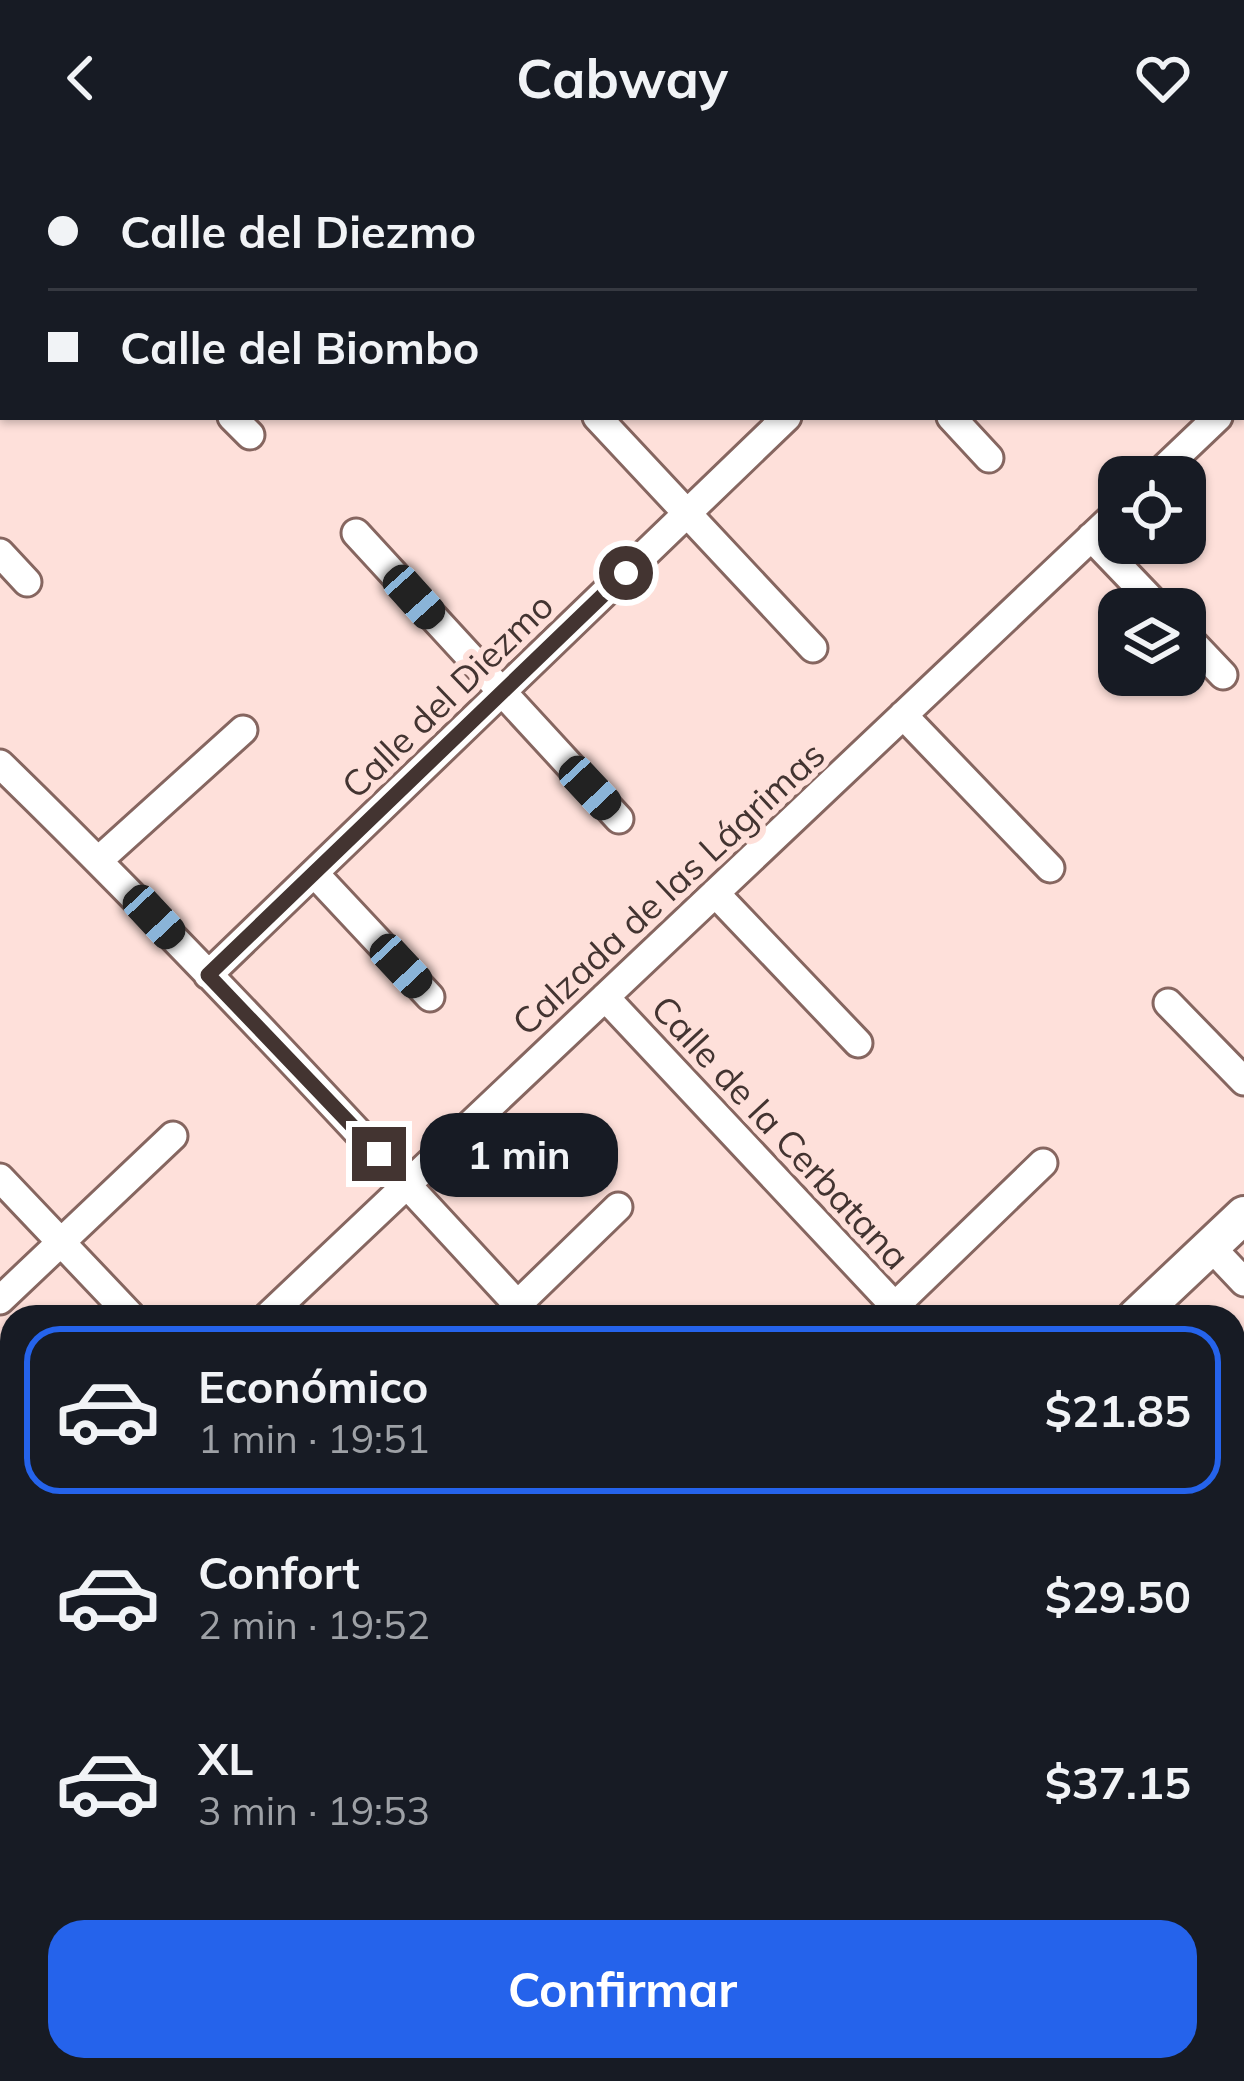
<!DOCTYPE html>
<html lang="es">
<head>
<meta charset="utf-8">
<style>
  :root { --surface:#171b24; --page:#242831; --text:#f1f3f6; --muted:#9ea1a6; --line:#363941; --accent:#2563eb }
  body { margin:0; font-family:Mulish,sans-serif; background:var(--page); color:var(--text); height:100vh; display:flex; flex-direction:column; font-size:45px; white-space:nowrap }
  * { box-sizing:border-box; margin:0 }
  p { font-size:39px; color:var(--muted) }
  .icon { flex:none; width:66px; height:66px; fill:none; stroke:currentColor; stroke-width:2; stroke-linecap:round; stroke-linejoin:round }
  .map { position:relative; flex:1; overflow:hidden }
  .drawer { position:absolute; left:0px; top:1149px; width:1245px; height:777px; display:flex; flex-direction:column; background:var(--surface); border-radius:36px 36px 0 0; box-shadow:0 3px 9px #0004 }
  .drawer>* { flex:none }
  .hud { position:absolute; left:0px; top:0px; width:1245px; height:264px; box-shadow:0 3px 9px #0004; display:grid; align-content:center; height:264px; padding:0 48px; background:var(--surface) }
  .controls { position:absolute; left:1098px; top:300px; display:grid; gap:24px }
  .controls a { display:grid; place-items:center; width:108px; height:108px; border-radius:24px; background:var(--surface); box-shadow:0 3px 9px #0004; font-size:60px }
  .end { position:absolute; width:54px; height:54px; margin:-27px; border:15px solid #433431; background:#fff; box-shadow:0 0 0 6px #fff }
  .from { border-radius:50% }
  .bubble { position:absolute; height:84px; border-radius:36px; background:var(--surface); box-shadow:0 3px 9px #0004; font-size:39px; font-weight:700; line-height:84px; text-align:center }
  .car { position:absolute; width:36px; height:72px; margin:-36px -18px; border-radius:15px; box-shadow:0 0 9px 3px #0007; background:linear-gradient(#222 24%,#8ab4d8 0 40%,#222 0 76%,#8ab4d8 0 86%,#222 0) }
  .hud b { display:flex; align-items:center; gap:42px; height:114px; font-size:45px }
  .hud b+b { border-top:3px solid var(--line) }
  .hud i { width:30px; height:30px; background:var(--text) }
  ul { padding:21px 0 0; list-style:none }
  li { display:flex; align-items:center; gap:36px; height:168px; margin:0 24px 18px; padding:0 24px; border:6px solid transparent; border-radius:36px }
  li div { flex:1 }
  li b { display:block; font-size:45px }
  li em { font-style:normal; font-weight:700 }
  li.selected { border-color:var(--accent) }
  li>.icon { width:108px; height:108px; stroke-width:1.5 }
  .primary-button { display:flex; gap:24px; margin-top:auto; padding:24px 48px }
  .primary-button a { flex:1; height:138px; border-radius:36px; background:var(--accent); color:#fff; font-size:48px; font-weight:700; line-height:138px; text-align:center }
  header { display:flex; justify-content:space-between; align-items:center; height:156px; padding:0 48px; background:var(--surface); font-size:54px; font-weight:700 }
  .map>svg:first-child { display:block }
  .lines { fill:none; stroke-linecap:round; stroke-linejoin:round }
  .lane-casing { stroke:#866660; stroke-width:20 }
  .street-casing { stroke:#866660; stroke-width:33 }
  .secondary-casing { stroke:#866660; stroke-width:42 }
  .lane { stroke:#fff; stroke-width:14 }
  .street { stroke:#fff; stroke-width:27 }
  .secondary { stroke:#fff; stroke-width:36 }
  .route { stroke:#433431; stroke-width:15 }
  .labels { text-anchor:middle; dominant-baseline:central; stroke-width:12; stroke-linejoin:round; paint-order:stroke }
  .street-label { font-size:36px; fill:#433431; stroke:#fee0da }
</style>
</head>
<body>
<header><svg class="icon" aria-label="back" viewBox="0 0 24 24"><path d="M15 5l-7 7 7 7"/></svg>Cabway<svg class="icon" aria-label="heart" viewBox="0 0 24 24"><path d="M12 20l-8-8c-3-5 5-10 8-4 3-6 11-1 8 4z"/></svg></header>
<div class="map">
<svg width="1244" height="1925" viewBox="0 0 1244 1925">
  <rect width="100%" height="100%" fill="#fee0da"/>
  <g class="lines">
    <defs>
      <path id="lane" d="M152,3L155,0
        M175,3L178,0
        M0,147L3,144
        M0,170L3,167"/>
      <path id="street" d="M341,0L343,3
        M922,0L925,3
        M1242,238L1244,236
        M232,261L250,279
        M597,261L813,492
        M951,261L989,302
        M1155,321L1218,261
        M356,377L619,663
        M1091,381L1160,453
        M0,397L27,426
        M1185,479L1223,519
        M903,559L1050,712
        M0,608C183,786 356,973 529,1161
        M99,704L243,574
        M314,717L430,841
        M715,737L858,887
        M208,819L787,261
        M605,841L905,1161
        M1168,847L1244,925
        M0,1022L132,1161
        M1210,1090L1244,1126
        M0,1144L173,980
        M518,1148L618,1051
        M895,1150L1043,1007
        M267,1161L1119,355
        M0,1413L12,1401
        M1233,1482L1244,1472
        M0,1541L12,1554
        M1233,1688L1244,1700
        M63,1914L74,1925
        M1176,1914L1187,1925
        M757,1925L768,1914
        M1067,1925L1079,1914"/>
      <path id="secondary" d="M125,3L129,0
        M200,3L203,0
        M0,122L3,119
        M0,192L3,189
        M1136,1161L1244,1059
        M334,1925L345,1914"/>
    </defs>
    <use href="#lane" class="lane-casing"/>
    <use href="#street" class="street-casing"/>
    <use href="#secondary" class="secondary-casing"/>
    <use href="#lane" class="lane"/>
    <use href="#street" class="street"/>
    <use href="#secondary" class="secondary"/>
  </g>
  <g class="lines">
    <path class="route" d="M379,998L208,819L626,417"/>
  </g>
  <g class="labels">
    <g class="street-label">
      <text transform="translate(447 539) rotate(-44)">Calle del Diezmo</text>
      <text transform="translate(668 732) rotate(-43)">Calzada de las Lágrimas</text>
      <text transform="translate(781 976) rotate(47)">Calle de la Cerbatana</text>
    </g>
  </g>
</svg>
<div class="controls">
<a><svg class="icon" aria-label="locate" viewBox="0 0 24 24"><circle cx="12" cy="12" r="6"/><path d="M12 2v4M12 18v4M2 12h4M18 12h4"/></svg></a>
<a><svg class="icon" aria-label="layers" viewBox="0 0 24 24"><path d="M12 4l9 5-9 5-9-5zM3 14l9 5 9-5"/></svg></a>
</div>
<i class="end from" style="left:626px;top:417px"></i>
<i class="end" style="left:379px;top:998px"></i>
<div class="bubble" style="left:420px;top:957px;width:198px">1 min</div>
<i class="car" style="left:414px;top:441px;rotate:138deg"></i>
<i class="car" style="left:590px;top:632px;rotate:137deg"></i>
<i class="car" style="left:154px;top:761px;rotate:137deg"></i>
<i class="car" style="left:401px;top:810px;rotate:137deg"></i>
<div class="hud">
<b><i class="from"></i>Calle del Diezmo</b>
<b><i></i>Calle del Biombo</b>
</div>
<section class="drawer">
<ul>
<li class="selected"><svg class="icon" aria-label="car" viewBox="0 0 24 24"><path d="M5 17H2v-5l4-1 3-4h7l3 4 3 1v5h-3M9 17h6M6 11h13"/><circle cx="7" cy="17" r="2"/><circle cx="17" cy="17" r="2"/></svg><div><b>Económico</b><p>1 min · 19:51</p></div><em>$21.85</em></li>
<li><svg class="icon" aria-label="car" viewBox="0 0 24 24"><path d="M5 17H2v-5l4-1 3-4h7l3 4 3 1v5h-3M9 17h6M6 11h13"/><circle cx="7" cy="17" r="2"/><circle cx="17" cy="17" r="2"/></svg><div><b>Confort</b><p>2 min · 19:52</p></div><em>$29.50</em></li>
<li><svg class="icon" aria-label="car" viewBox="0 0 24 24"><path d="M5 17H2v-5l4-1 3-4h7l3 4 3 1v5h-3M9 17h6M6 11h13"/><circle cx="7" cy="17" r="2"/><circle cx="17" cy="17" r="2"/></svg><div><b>XL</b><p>3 min · 19:53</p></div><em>$37.15</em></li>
</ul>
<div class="primary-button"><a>Confirmar</a></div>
</section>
</div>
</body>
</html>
